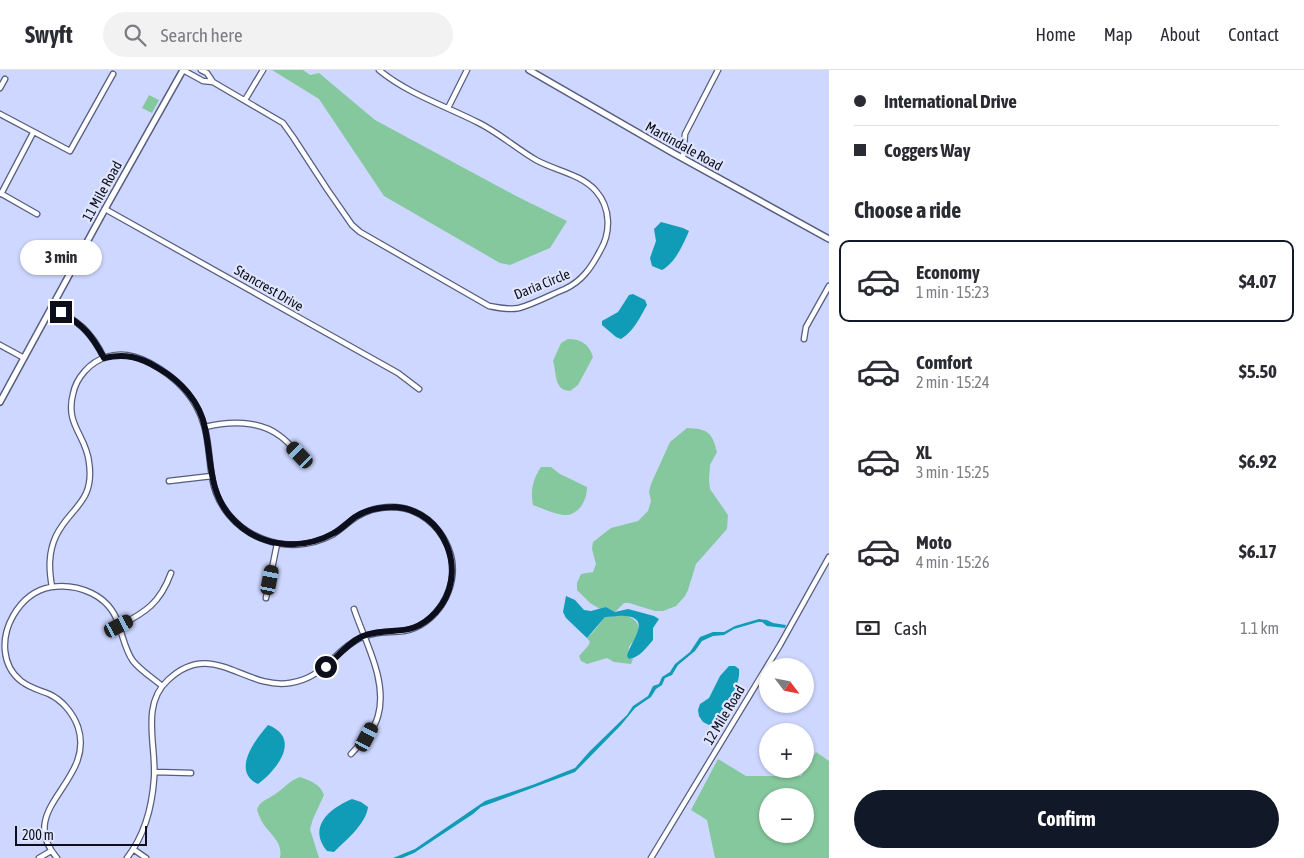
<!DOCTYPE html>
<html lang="en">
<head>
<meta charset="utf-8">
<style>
  :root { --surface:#fff; --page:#f2f2f3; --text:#2b2b33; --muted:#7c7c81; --line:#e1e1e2; --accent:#111827 }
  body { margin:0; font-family:"Asap Condensed",sans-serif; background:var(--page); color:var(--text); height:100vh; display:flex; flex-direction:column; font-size:19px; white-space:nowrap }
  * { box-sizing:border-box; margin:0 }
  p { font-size:16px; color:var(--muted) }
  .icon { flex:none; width:28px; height:28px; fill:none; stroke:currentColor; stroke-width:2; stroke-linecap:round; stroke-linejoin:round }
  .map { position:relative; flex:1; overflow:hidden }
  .panel { display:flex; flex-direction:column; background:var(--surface); width:475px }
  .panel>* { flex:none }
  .hud { display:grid; align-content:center; height:110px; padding:0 25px; background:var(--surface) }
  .needle { width:32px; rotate:122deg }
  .tools { position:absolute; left:759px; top:588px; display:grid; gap:10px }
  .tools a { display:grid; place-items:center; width:55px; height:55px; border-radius:50%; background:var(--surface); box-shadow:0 1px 4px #0004; font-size:25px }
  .scale { position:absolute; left:15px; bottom:12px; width:132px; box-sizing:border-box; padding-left:5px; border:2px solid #0c0e1b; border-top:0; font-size:14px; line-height:18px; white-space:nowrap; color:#0c0e1b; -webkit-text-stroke:4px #dfe5fd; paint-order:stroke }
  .end { position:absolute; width:22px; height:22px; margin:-11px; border:6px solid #0c0e1b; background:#fff; box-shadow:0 0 0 2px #fff }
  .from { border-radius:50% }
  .bubble { position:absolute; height:35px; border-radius:18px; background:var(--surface); box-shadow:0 1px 4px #0004; font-size:16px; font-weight:700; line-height:35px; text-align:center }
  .car { position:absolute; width:15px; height:30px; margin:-15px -8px; border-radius:6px; box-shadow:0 0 4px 1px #0007; background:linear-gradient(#222 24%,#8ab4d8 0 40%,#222 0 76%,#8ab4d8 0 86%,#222 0) }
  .hud b { display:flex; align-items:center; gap:18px; height:48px; font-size:19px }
  .hud b+b { border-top:1px solid var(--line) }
  .hud i { width:12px; height:12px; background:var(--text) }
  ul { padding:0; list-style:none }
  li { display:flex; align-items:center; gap:15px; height:82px; margin:0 10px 8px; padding:0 15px; border:2px solid transparent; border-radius:10px }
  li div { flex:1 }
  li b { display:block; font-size:19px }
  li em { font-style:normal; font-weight:700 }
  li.on { border-color:var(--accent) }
  li>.icon { width:45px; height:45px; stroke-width:1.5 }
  h2 { padding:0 25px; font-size:22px; line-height:60px }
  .pay { display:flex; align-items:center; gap:12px; height:55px; padding:0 25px; font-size:19px }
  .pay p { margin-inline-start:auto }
  .primary-button { display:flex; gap:10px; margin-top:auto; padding:10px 25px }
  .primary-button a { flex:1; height:58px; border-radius:30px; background:var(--accent); color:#fff; font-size:20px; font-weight:700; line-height:58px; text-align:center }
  header { display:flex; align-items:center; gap:30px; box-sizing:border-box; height:70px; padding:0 25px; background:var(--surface); border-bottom:1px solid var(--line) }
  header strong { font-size:24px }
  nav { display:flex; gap:28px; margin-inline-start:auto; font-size:18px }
  .search { width:350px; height:45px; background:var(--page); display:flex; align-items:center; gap:12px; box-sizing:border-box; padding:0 18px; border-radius:28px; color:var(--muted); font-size:19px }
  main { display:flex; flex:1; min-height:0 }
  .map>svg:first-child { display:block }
  .green { fill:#85c89d; fill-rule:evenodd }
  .water { fill:#109cb6 }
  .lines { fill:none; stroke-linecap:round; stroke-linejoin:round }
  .minor-casing { stroke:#565d7f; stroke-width:7 }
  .tertiary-casing { stroke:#565d7f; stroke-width:8 }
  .minor { stroke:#fff; stroke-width:4.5 }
  .tertiary { stroke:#fff; stroke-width:5 }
  .route { stroke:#0c0e1b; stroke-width:6 }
  .labels { text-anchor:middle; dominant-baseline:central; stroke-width:4.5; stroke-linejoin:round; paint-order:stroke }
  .street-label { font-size:14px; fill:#0c0e1b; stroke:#dfe5fd }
</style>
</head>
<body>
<header>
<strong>Swyft</strong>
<div class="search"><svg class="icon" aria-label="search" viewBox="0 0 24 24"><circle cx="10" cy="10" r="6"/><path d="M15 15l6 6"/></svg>Search here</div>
<nav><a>Home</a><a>Map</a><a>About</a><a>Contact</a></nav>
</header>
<main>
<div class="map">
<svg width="829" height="788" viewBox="0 0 829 788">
  <rect width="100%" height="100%" fill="#ced7ff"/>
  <path class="green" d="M272,0H303L310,5L319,3L375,50L518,127L567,151L550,178L510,195L500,193L384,126L319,29Z
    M149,25L159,30L152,43L142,38Z
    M568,269C581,269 589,274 593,287L578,315L570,321C553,320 557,302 553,291L561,273Z
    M687,358C708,359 712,362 717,382L710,395L709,410L710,419L728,445L727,459L696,494L688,520L685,526L676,536L663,541H655L629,533H624L615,542L606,537L600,539L590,533L577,520V513L581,504L593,502L596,494L592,479L593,472L611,458L638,451L648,441L651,431L649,422L651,414L670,372Z
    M541,397H551L560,404L587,417C587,429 581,442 568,445C559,446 541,438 533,435C530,421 533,409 541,397Z
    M623,545C636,548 642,554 636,567C635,570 631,573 629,577C628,580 629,586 629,589H633L631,594L614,592L607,588L587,594L581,591L579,586L588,576L590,572L587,568C594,562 599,554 605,547Z
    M816,682L829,691V788H715L707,750L691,740L718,689L746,706H801ZM768,726H805V764H768Z
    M300,707C311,711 320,714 324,725L313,749L310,759L319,788H280C283,773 272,766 264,755C261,751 259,745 257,740C259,732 266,730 272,726C283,720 288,711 300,707Z"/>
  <path class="water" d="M661,152L683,158L689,161C683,175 675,193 662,200L652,196L650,188L656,171L654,159Z
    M633,224L645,230L647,235C640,247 634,261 621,269L616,267L602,255V251L618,242L629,225Z
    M566,526L575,530L584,540L591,541L606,537L615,542L628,539L654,546L659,549L653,558V570C647,577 639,588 629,589L627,586C630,572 653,548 625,546C619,545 612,547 605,547L587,568L566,548L563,542Z
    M759,549L767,550L773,553L786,555L785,558L767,556L762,552H758L734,559L724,565L713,566L702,571L695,581L678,595L672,605L665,608L662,615L656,619L651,627L635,638L621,655L575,702L481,737L473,744L414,783L402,788H393L415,779L485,731L535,714L575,698L590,681L627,645L633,636L648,626L653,616L659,614L662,607L670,602L675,594L690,582L700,567L713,562H724L735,556Z
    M729,596H735L739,599C741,619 723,635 716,652L709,655L703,652L699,646L698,640L700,634L709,628L720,606Z
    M268,655C302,668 277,700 258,714C231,701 255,670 268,655Z
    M352,729L361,732L368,737C366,754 346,770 334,782L327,781C307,757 330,738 352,729Z"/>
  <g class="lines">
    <defs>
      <path id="minor" d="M183,0L203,11L213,12L283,53L293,67L327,119L352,155L360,162L489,236C499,238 509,240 519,238C534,234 550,225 565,219C582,211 591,198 600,181C611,163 611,138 596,121C581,104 556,101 536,90C517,79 499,63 479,53C446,36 408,24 379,0
        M201,0L207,3L213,12
        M0,18L5,9
        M245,30L263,0
        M448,38L467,0
        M0,44L70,81L113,4
        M683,88L685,64L718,0
        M0,123L37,144
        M1,124L33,63
        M105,139L398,303L419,319
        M52,237C78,251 91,261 104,288
        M804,269L806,257L829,216
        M0,275L24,288
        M205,357C229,351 259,350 280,366C287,371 294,379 300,385
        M169,411L212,406
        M52,517C49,500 48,483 56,466C70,437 95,433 89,392C86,365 65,355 73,324C76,308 90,292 106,287C121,282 137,286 150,293C176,307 196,327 204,355C209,372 209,390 212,407C216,435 236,459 263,469C285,478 311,476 332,465C342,459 349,451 358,446C375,436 397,434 415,442C433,450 446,467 451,486C459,517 437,555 404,561C389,563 374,561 360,568C332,582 326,607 290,613C244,620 212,568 168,610C140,635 157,677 154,709C152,737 144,766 127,788
        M266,528L277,474
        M119,556C146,542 160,533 171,503
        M351,684C361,673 374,661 378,646C388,611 365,572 354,539
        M155,702L191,703
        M133,779L146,788
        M39,788L51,781
        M57,788C14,738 96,712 78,657C73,643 62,630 49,624C39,620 30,618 21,611C1,595 1,567 13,546C21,532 34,520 51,517C78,513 109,525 118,553C123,566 125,580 133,591C141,601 153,608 162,616
        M651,788L780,575L829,487"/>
      <path id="tertiary" d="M529,0L673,83L829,169
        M0,332L105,139L183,0"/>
    </defs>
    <use href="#minor" class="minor-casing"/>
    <use href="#tertiary" class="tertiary-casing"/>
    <use href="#minor" class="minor"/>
    <use href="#tertiary" class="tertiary"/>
  </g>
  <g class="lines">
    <path class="route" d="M61,242C83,255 92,265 104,288C125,283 140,287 158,298C181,311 200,332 205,358C212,390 208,421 231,447C257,477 300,482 334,463C342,459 348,452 355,447C367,439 381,437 395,437C446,440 470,505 436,542C410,570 392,555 363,566C348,573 338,586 326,597"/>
  </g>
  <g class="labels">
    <g class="street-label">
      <text transform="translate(684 76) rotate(29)">Martindale Road</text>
      <text transform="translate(102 121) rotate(-61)">11 Mile Road</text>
      <text transform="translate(542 214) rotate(-22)">Daria Circle</text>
      <text transform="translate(269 218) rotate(30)">Stancrest Drive</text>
      <text transform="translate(724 645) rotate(-59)">12 Mile Road</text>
    </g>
  </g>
</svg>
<div class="tools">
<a><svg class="needle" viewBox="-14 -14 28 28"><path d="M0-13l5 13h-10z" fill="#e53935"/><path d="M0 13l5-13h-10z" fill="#7c7c81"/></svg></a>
<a>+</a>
<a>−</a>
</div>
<div class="scale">200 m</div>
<i class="end from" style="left:326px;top:597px"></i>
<i class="end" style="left:61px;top:242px"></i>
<div class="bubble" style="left:20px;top:170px;width:82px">3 min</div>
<i class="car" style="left:300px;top:385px;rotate:316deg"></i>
<i class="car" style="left:270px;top:510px;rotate:11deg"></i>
<i class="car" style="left:119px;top:556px;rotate:63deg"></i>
<i class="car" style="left:367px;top:667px;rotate:28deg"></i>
</div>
<section class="panel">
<div class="hud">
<b><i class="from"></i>International Drive</b>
<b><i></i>Coggers Way</b>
</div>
<h2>Choose a ride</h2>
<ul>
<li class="on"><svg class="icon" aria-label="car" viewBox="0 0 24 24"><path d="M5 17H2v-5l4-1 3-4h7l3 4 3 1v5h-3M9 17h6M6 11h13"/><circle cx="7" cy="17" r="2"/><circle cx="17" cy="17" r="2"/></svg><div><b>Economy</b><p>1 min · 15:23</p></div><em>$4.07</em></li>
<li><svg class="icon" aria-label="car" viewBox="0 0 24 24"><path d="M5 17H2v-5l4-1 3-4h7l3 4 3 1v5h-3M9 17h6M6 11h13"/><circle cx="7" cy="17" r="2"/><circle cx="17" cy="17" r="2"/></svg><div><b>Comfort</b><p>2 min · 15:24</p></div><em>$5.50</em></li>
<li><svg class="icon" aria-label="car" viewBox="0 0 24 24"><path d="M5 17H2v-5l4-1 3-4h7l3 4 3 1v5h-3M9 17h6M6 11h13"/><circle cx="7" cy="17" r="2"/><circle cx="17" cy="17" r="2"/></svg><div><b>XL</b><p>3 min · 15:25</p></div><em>$6.92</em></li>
<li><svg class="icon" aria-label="car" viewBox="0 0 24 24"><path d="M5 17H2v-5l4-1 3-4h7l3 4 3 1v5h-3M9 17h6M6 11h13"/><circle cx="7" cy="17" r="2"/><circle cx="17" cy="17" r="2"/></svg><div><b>Moto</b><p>4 min · 15:26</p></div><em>$6.17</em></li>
</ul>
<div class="pay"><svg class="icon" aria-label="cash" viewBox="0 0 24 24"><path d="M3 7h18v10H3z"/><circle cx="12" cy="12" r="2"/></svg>Cash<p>1.1 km</p></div>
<div class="primary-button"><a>Confirm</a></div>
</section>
</main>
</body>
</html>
